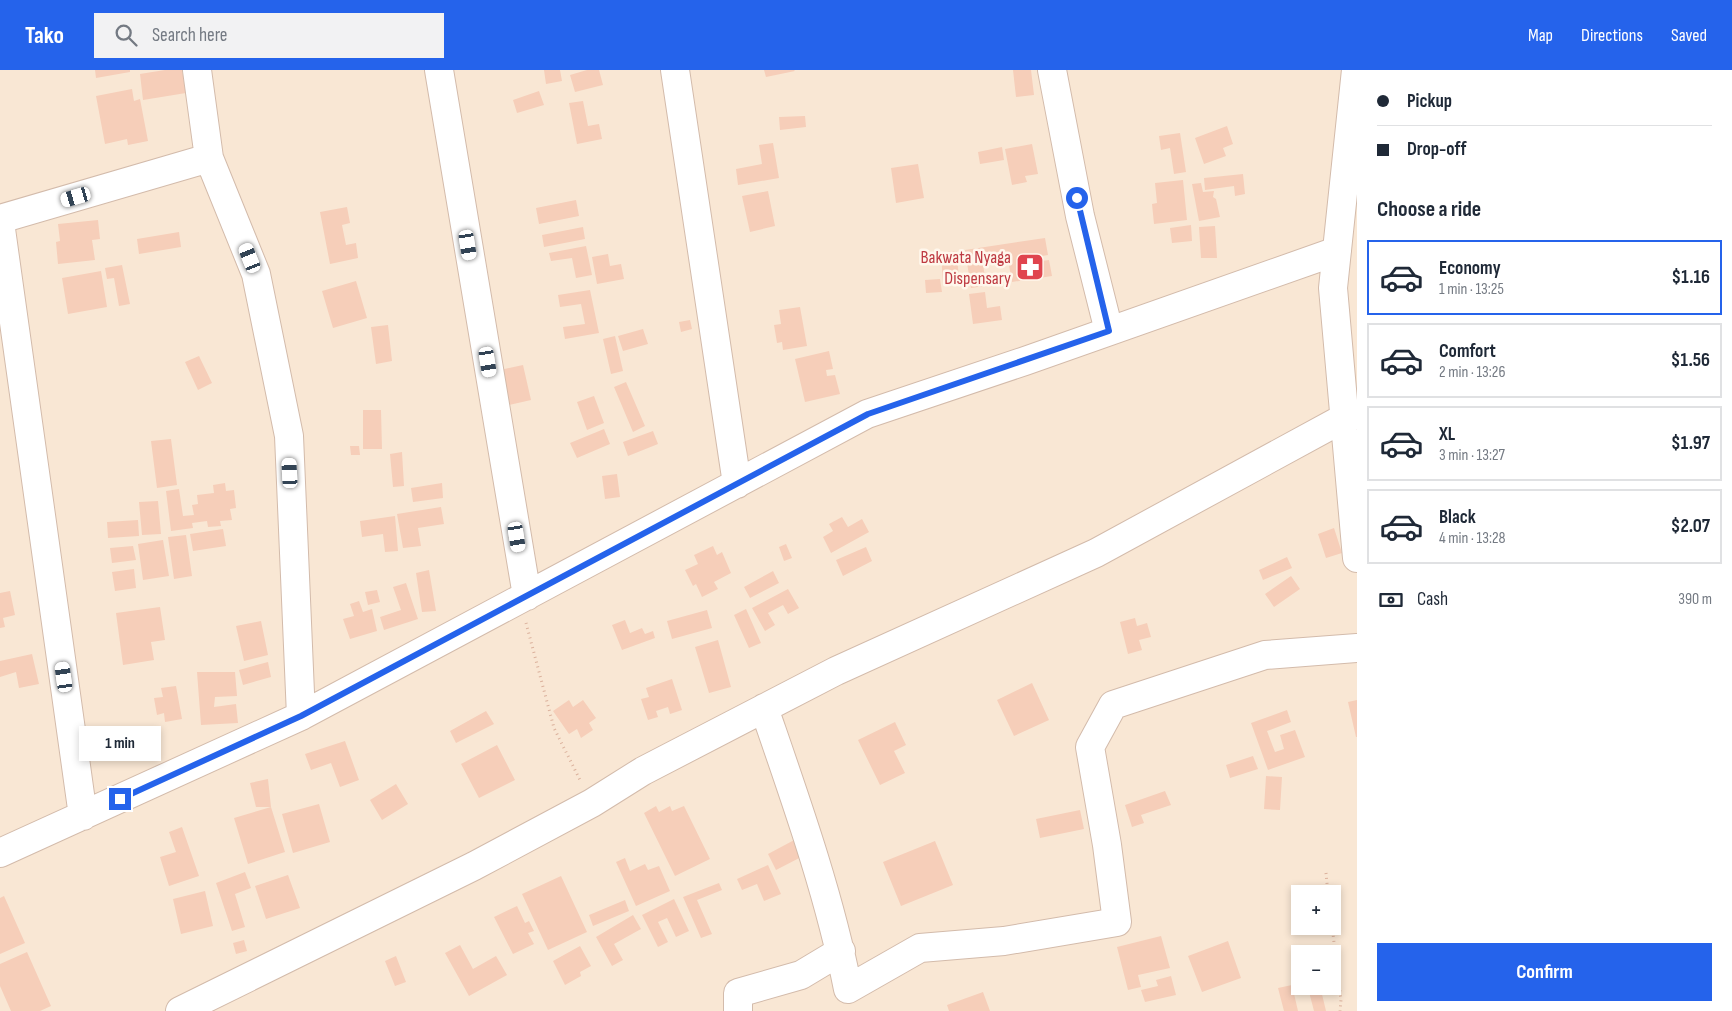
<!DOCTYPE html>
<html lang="en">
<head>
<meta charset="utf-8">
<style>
  :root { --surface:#fff; --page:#f2f2f3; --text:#1f2937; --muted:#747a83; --line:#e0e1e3; --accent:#2563eb }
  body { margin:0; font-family:"Sofia Sans Condensed",sans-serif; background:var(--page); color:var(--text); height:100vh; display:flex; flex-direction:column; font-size:19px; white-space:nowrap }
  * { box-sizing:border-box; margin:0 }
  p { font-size:16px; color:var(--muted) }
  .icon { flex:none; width:28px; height:28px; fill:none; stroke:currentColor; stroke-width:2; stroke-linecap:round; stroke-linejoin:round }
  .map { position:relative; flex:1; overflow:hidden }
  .details { display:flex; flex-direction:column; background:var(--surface); width:375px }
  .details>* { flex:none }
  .banner { display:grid; align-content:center; height:110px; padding:0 20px; background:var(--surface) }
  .tools { position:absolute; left:1291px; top:815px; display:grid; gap:10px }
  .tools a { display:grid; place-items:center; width:50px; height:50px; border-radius:0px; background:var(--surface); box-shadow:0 2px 8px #0003; font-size:25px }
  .end { position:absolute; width:22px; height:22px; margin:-11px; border:6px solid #2563eb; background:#fff; box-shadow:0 0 0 2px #fff }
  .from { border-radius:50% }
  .bubble { position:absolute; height:35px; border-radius:0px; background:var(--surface); box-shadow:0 2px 8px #0003; font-size:16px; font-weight:700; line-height:35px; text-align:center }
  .car { position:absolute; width:15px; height:30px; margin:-15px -8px; border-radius:6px; box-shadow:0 0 4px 1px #0007; background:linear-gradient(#fff 24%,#345 0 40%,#fff 0 76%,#345 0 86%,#fff 0) }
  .banner b { display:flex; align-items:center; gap:18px; height:48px; font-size:19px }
  .banner b+b { border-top:1px solid var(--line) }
  .banner i { width:12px; height:12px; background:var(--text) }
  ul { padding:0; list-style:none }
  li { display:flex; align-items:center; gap:15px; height:75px; margin:0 10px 8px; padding:0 10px; border:2px solid var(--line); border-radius:0px }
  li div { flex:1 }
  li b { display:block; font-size:19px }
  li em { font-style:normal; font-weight:700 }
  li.selected { border-color:var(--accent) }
  li>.icon { width:45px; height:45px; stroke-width:1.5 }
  h2 { padding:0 20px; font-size:22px; line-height:60px }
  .pay { display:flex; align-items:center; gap:12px; height:55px; padding:0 20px; font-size:19px }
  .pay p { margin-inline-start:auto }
  .action { display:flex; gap:10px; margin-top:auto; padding:10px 20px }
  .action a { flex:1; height:58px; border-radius:0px; background:var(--accent); color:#fff; font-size:20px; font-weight:700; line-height:58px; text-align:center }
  header { display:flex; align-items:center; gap:30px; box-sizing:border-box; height:70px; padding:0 25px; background:var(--accent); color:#fff }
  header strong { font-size:24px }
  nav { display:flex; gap:28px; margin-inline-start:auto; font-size:18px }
  .search { width:350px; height:45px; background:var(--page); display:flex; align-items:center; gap:12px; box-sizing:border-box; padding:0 18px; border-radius:0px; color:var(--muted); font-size:19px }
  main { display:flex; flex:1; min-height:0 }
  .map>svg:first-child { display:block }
  .residential { fill:#f9e7d4; fill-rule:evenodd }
  .building { fill:#f6ceb9 }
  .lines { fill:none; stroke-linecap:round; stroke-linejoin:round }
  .minor-casing { stroke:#d3bbab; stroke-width:30 }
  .path { stroke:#dbb19c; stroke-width:3; stroke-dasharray:1 4; stroke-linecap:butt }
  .minor { stroke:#fff; stroke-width:28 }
  .route { stroke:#2563eb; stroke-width:6 }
  .labels { text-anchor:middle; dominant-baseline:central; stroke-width:5; stroke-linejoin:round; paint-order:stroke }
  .health-label { font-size:18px; fill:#be3a42; stroke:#fff7ec; text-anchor:end }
</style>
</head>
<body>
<header>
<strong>Tako</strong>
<div class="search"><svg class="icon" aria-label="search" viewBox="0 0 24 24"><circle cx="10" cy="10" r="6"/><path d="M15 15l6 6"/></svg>Search here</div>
<nav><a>Map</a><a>Directions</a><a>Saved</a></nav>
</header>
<main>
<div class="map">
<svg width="1357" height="941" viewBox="0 0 1357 941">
  <rect width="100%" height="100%" fill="#fef3e4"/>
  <path class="residential" d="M0,0H1357V941H0ZM1300,824H1332V856H1300ZM1300,884H1332V916H1300Z"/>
  <path class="building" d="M95,0H130V2L96,8Z
    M165,0H182L186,23L143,30L140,4Z
    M544,0H560L562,11L546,14Z
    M587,0H599L603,15L575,22L570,5Z
    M764,0H794L795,1L766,7Z
    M1013,0H1031L1034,25L1016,27Z
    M132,19L134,31L140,29L148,71L128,75L127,69L105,74L96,26Z
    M539,21L544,35L517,43L513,30Z
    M583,31L588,56L599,54L602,69L577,74L569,33Z
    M805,46L806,57L780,60L779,47Z
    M1227,56L1233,74L1223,78L1226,86L1204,94L1195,68Z
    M1180,63L1186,102L1174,104L1170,78L1161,80L1159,66Z
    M773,73L779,108L738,115L736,99L762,94L759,75Z
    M1032,74L1038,104L1025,106L1027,112L1012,115L1005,79Z
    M1002,77L1004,90L980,94L978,82Z
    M918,94L924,128L896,133L891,98Z
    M1243,104L1245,124L1235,126L1234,116L1205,120L1204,108Z
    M1183,110L1187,150L1154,154L1152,134L1157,133L1155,113Z
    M1201,113L1203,122L1214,121L1213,127L1216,129L1220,147L1199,151L1192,114Z
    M768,121L775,156L750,162L742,126Z
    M576,130L579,146L539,154L536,138Z
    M347,137L350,153L342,155L346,175L356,173L358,188L330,194L320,142Z
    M98,150L100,169L92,170L95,190L58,194L56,172L60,171L58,154Z
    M1191,155L1192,171L1172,173L1170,158Z
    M1215,156L1217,188H1201L1199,157Z
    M583,157L585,169L544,177L542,165Z
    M179,162L181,177L139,184L137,169Z
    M1045,168L1048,185L1042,186V191L1049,190L1052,206L1012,212L1007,184L982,188L985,207L1003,204L1004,213L971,218L965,180Z
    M586,176L592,205L576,208L572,188L551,191L549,183Z
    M957,181L959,213L943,215L941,182Z
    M608,184L610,196L621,194L624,209L597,214L592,187Z
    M122,195L130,234L119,236L114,208L107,209L105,198Z
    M101,201L107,237L68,244L62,208Z
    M940,209L942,222L926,223L925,210Z
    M356,211L367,248L333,258L322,221Z
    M590,220L599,263L565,269L563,257L585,254L581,234L560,237L558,225Z
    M985,222L987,238L1000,236L1002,250L973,254L969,224Z
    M800,237L807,276L783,280L782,272L777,273L774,255L781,254L779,240Z
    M690,250L692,259L681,262L679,252Z
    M388,255L392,291L376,294L371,257Z
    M643,259L648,274L623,281L618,266Z
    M615,266L623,301L611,304L603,269Z
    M829,281L833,299L826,300L827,306L835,305L840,324L805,332L795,289Z
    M199,286L212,313L198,320L185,292Z
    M523,295L531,330L509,335L500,300Z
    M626,312L645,356L633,362L614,317Z
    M594,326L604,353L587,360L577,332Z
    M363,340H381L382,379H363Z
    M604,359L610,374L577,388L570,373Z
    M653,361L658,374L628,386L623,372Z
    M171,369L177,415L157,418L151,371Z
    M350,376H359L360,385H351Z
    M402,382L404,416L393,417L390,384Z
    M617,404L620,427L605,429L602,406Z
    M225,413L226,421L234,420L236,438L230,439L232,450L220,451L221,456L208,457L207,451L192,453L193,458L171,461L166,421L179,419L183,446L194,445L192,435L198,434L197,425L214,423L213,415Z
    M442,413L443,428L413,432L411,418Z
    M158,431L161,464L142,465L139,432Z
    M441,437L444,454L418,458L421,476L403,478L397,444Z
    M395,446L398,481L385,482L383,464L362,467L360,451Z
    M842,447L848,457L862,449L869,462L831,483L823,467L833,461L829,454Z
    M138,450L139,466L108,468L107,452Z
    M1334,458L1342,483L1326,488L1318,464Z
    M223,459L226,476L193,481L190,464Z
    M186,465L192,506L174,509L168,467Z
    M163,470L169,506L143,510L138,474Z
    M786,474L792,488L784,491L779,477Z
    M133,476L136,490L112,493L110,478Z
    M713,476L717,485L722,482L731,503L714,512L718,519L702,527L696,514L693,516L685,500L698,494L694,485Z
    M866,477L872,491L843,506L836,490Z
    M1287,487L1292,498L1263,510L1259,500Z
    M134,499L136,518L115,521L112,502Z
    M429,500L436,541L422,542L416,503Z
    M773,501L779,513L750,528L744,517Z
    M1291,506L1300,519L1274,537L1265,524Z
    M406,513L418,549L384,560L380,547L401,540L393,517Z
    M788,519L799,538L788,544L783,535L768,543L775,555L765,561L752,538Z
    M377,520L380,532L368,535L365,522Z
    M10,521L15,545L3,548L5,557L0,558V523Z
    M359,531L363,542L372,539L377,561L350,569L343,549L354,546L350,534Z
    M160,537L165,570L151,572L154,590L123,595L116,543Z
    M746,539L761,573L749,578L734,545Z
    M707,540L712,558L672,569L667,551Z
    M1135,548L1137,556L1147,553L1151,567L1139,570L1142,580L1128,584L1120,552Z
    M625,550L630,563L642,558L645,564L653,561L655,568L622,580L612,555Z
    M261,551L268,585L244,591L236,556Z
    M718,570L731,617L709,623L695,577Z
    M32,584L39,614L19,618L16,602L0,607V591Z
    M268,592L271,607L243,615L239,600Z
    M197,602H235L237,626L215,627L214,637L236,634L238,653L201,655Z
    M672,609L682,640L670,644L668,637L656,641L658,647L648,650L641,629L649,627L646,618Z
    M1032,613L1049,650L1014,666L997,630Z
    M176,616L182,649L165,652L164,643L157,645L154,628L163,627L161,618Z
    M569,630L573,637L583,630L596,648L589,653L593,660L581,668L577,659L569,664L553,641Z
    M1357,630V667H1356L1348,632Z
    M1287,640L1291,652L1267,661L1275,682L1284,679L1280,665L1295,660L1305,687L1268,700L1251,653Z
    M486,641L494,654L456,673L450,661Z
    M895,652L906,675L894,681L905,703L880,715L858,670Z
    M345,671L359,710L340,717L331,693L311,700L305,684Z
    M497,675L515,710L479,728L461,694Z
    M1253,686L1258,699L1230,708L1226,695Z
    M1266,706L1282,707L1280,740L1264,739Z
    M268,709L271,737L285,782L248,794L234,748L271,737H256L250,713Z
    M396,714L408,734L382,750L370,730Z
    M1165,721L1171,735L1141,745L1144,753L1132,757L1125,735Z
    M319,734L330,772L293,783L282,744Z
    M656,736L659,742L670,736L672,741L684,736L710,789L675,806L644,743Z
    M1080,740L1084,759L1040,768L1036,749Z
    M182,757L199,806L169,816L160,787L176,782L169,762Z
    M798,768L807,784L776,800L768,784Z
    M935,771L953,815L901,836L883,792Z
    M625,788L630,801L645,794L648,800L659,796L670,821L636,836L616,792Z
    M768,795L781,824L764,831L757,814L742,820L737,809Z
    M245,802L251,818L235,824L245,857L232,861L216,813Z
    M288,805L300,838L266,849L255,816Z
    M561,806L587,862L548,880L522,824Z
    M719,813L722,820L697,830L712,864L701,868L683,827Z
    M205,821L213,856L181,864L173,829Z
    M4,826L25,873L0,884V828Z
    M674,829L689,861L676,867L667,848L658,852L668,872L658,877L642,845Z
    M625,830L629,841L593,856L589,845Z
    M517,836L525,853L529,851L534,861L528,863L534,874L513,884L494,847Z
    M633,845L641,859L614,874L623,890L612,896L596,867Z
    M1161,866L1170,898L1138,905L1141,917L1128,920L1117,877Z
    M244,870L247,881L236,884L233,873Z
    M1228,871L1241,908L1202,922L1188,886Z
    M460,875L473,899L496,886L507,905L469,926L445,883Z
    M580,876L591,896L580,902L581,906L565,915L553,891Z
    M27,882L51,936L40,941H11L0,916V894Z
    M396,886L406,912L395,916L385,891Z
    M1171,906L1176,925L1145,932L1141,920L1158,916L1156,910Z
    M1292,915L1298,941H1284L1278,918Z
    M1315,916H1320L1326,941H1314L1308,918Z
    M983,922L990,941H949L947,935Z"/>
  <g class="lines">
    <defs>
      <path id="minor" d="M197,0L209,88L256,204L289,366L301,646
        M439,0L527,526
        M675,0L737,414
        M1052,0L1080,146L1109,261
        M1356,0L1333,218L1357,488
        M0,149L209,88
        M0,152L83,746
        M764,638C796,731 829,823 848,919L920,878L1004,871L1117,852L1107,775L1090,677L1113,635L1265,585L1357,578
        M0,783L301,646L867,344L1025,291L1337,181
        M180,941L474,796L592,733L643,701L836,601L1096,483L1344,348L1357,345
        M738,941V923L801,905L841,881"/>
    </defs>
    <use href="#minor" class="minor-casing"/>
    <path class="path" d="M526,553L554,658L581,712
      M1326,803L1328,824
      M1332,856L1341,930L1340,941"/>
    <use href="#minor" class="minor"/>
  </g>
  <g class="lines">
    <path class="route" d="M120,729L301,646L868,344L1109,261L1077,128"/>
  </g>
  <defs>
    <symbol id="pharmacy-square" viewBox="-11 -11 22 22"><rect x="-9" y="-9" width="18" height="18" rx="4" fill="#e0444e" stroke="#fff7ec"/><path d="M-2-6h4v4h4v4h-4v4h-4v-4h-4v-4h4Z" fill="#fff"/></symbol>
  </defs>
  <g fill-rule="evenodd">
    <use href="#pharmacy-square" x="1014" y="181" width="32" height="32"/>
  </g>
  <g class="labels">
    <g class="health-label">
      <text x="1011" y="187">Bakwata Nyaga<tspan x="1011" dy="21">Dispensary</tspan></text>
    </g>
  </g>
</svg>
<div class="tools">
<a>+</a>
<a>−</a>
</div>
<i class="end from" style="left:1077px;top:128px"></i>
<i class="end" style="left:120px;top:729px"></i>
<div class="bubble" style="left:79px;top:656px;width:82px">1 min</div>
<i class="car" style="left:76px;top:127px;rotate:254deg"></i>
<i class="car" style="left:468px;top:175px;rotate:171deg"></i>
<i class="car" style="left:250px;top:188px;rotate:338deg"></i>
<i class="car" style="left:488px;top:292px;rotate:171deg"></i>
<i class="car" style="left:290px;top:403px;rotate:357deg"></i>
<i class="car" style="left:517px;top:467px;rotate:171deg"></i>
<i class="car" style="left:64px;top:607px;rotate:352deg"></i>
</div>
<section class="details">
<div class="banner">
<b><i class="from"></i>Pickup</b>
<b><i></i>Drop-off</b>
</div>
<h2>Choose a ride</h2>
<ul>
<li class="selected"><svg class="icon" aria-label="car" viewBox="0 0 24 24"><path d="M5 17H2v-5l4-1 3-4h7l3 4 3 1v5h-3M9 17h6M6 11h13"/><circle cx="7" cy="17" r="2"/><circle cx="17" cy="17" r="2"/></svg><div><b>Economy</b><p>1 min · 13:25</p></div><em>$1.16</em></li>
<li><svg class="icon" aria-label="car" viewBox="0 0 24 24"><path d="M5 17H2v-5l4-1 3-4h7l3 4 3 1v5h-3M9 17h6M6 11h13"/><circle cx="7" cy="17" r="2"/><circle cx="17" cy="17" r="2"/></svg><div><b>Comfort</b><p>2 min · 13:26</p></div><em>$1.56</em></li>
<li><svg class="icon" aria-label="car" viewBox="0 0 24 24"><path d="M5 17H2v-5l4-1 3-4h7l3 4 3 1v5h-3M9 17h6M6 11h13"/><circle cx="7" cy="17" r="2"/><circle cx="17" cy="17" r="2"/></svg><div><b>XL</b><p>3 min · 13:27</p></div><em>$1.97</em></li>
<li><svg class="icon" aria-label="car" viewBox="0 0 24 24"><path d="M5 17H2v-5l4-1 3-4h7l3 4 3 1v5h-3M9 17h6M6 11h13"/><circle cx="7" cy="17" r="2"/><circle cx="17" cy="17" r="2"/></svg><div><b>Black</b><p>4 min · 13:28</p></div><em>$2.07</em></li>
</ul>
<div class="pay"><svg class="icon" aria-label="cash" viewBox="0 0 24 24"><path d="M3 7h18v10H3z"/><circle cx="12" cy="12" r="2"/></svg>Cash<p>390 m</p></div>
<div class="action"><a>Confirm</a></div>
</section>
</main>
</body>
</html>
